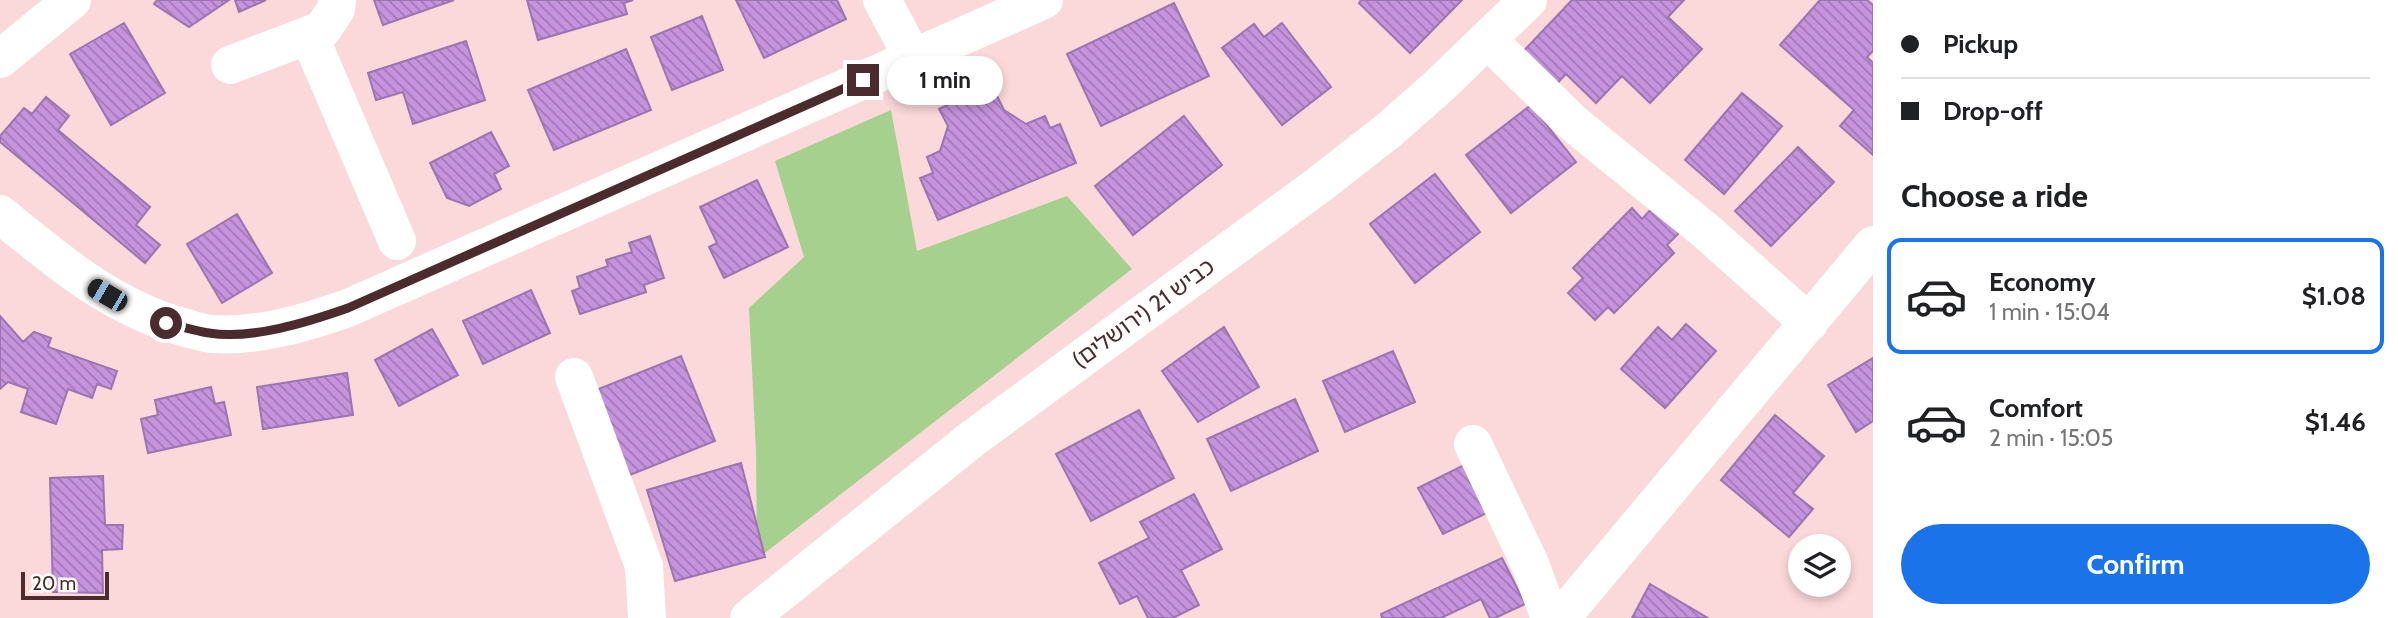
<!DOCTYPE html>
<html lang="en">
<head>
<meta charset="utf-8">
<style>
  :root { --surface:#fff; --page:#f6f6f6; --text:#202124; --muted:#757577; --line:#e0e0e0; --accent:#1a73e8 }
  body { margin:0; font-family:Cabin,"Noto Sans Hebrew",sans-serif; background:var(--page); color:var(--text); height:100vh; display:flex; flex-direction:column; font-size:26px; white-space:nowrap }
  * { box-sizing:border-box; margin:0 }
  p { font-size:23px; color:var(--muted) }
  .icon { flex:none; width:38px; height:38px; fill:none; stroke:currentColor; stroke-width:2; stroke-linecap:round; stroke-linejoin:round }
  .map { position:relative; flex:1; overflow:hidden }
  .details { display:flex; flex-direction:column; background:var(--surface); width:525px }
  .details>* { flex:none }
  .banner { display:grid; align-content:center; height:154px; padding:0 28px; background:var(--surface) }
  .fabs { position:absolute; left:1788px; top:534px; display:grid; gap:14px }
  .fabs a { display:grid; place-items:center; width:63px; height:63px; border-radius:50%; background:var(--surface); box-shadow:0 4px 10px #0003; font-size:35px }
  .scale { position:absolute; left:21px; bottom:18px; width:88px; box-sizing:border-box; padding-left:7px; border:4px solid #4c2b2e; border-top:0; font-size:19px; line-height:24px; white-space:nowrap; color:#4c2b2e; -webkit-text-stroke:5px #fff; paint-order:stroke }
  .end { position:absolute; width:32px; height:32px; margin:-16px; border:9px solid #4c2b2e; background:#fff; box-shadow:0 0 0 4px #fff }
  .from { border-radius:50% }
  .bubble { position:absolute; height:49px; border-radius:24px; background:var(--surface); box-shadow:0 4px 10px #0003; font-size:23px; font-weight:700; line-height:49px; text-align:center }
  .car { position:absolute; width:21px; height:42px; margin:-21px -10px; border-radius:9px; box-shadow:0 0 5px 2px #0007; background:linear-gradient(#222 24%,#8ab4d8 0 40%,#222 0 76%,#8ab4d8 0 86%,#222 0) }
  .banner b { display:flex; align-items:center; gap:24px; height:66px; font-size:26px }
  .banner b+b { border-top:2px solid var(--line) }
  .banner i { width:18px; height:18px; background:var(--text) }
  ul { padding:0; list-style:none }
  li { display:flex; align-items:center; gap:21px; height:116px; margin:0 14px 10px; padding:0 14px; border:4px solid transparent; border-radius:14px }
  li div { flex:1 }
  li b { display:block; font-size:26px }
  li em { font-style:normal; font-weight:700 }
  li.current { border-color:var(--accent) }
  li>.icon { width:63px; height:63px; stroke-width:1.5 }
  h2 { padding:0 28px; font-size:32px; line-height:84px }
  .primary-button { display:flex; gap:14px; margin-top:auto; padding:14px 28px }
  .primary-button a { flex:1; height:80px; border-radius:42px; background:var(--accent); color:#fff; font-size:28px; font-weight:700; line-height:80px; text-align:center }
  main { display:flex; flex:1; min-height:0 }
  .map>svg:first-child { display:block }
  .grass { fill:#a6d08d }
  .building { fill:url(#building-back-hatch); stroke:#9c74af; stroke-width:2 }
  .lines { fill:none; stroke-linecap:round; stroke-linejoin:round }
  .minor { stroke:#fff; stroke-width:38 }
  .major { stroke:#fff; stroke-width:38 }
  .route { stroke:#4c2b2e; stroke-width:9 }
  .labels { text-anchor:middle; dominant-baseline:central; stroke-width:5; stroke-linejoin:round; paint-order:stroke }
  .street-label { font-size:23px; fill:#4c2b2e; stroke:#fff }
</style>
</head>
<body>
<main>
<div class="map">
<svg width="1873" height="618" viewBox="0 0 1873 618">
  <defs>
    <pattern id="building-back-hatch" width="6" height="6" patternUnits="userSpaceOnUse" patternTransform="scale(1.75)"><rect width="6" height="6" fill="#c693df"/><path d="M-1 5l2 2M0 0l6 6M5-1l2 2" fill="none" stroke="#a378b5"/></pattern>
  </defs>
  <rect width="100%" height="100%" fill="#fbd8da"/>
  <path class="grass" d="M891,110L917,251L1067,196L1132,269L757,559L756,451L749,308L804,257L775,161Z"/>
  <path class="building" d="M157,0H229L189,27L154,4Z
    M235,0H266L239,12Z
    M374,0H454L383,25Z
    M527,0H633L624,3L627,14L538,40Z
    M736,0H837L846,19L764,58Z
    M1361,0H1462L1410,53L1359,3Z
    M1572,0H1684L1668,17L1702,49L1650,103L1622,76L1596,103L1566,74L1549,92L1515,60Z
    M1820,0H1867L1873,5V51L1867,57L1873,63V155L1840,126L1854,110L1780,45Z
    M1174,3L1209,76L1101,126L1067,54Z
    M702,16L723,70L672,90L651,37Z
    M124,23L165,93L111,125L70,54Z
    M1282,23L1331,87L1282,125L1222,48L1254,24L1264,37Z
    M466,41L485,100L413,124L403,92L376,100L368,73Z
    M626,49L651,110L554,150L528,90Z
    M991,84L1004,110L1026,124L1045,116L1050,128L1060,124L1076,163L938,220L920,178L933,173L927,157L940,151L948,126L939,109Z
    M1742,93L1782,126L1724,194L1685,160Z
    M46,97L69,116L58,130L150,207L136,225L160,245L145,263L0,142V136L24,108L32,114Z
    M1531,105L1576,162L1511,213L1466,155Z
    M1184,116L1222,165L1133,235L1095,186Z
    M491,132L509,166L494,174L501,189L469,206L447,198L430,163Z
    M1798,147L1834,182L1771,246L1735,211Z
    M1435,174L1480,232L1415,283L1370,224Z
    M757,180L788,247L724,278L709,247L717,243L700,207Z
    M1653,207L1679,233L1667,245L1674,253L1614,313L1608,307L1595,320L1568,293L1583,278L1573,268L1632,208L1642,219Z
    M237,214L272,273L222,303L187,244Z
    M650,236L664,278L644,285L646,292L580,314L572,291L580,288L577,277L608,266L606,260L632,252L629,243Z
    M531,290L550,333L483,364L463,321Z
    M0,316L23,342L34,332L51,338L48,347L117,371L111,389L97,384L92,398L68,389L56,424L21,412L28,389L8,382L0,389Z
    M1686,324L1716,351L1665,408L1621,369L1658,327L1672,340Z
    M1224,327L1259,387L1198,422L1162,371Z
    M432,329L458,375L399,406L375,360Z
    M1393,351L1415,402L1345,432L1323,381Z
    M681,356L715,441L630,475L596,390Z
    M1873,358V421L1856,432L1828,385Z
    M347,373L353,415L263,429L257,387Z
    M211,387L215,404L224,402L231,435L148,453L141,419L158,415L155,400Z
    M1295,399L1318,451L1231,491L1207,439Z
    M1139,410L1174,478L1091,521L1056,454Z
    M1775,415L1824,456L1793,493L1813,509L1789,537L1721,480Z
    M741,463L765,557L675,581L647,490Z
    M1466,464L1489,512L1443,534L1418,488Z
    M103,476L105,525H123L122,549L102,550L103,593L53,592L50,478Z
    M1194,494L1222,549L1181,570L1199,605L1173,618H1148L1137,596L1120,604L1099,563L1149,538L1140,522Z
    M1502,558L1525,604L1495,618H1490L1481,599L1441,618H1382L1381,614Z
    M1650,584L1708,618H1632Z"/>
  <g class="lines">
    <path class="minor" d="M882,0L913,58
      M309,35L397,241
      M1488,40L1573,123L1707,232L1809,323
      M0,59L72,0
      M230,65L322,30L336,9L337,0
      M0,214C57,261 113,309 186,328C194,330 203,333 212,334C259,337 305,323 348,308L1044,0
      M574,377L644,566L647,618
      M1473,444L1530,564L1550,618
      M1561,618L1873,245"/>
    <path class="major" d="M749,618L972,439L1320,184L1389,130L1439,86L1528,0"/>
  </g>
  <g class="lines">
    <path class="route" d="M166,323C180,326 195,331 209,333C252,340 308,322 348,308L863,80"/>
  </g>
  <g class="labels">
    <g class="street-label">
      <text transform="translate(1143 313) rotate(-36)">כביש 21 (ירושלים)</text>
    </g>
  </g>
</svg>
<div class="fabs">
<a><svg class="icon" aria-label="layers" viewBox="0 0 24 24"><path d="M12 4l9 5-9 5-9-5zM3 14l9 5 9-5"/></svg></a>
</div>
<div class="scale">20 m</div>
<i class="end from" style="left:166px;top:323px"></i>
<i class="end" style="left:863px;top:80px"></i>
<div class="bubble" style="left:887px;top:56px;width:116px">1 min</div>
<i class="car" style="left:107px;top:295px;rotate:300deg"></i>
</div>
<section class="details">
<div class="banner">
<b><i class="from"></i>Pickup</b>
<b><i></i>Drop-off</b>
</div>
<h2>Choose a ride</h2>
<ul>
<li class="current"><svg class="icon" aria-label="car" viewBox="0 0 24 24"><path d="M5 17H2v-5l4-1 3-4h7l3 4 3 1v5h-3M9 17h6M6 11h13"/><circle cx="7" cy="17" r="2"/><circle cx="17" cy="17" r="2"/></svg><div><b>Economy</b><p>1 min · 15:04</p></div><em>$1.08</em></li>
<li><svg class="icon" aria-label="car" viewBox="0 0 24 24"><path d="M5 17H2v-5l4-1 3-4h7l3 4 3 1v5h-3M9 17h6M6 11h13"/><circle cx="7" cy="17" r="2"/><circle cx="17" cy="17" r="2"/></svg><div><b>Comfort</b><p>2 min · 15:05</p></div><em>$1.46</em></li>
</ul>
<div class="primary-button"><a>Confirm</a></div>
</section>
</main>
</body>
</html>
